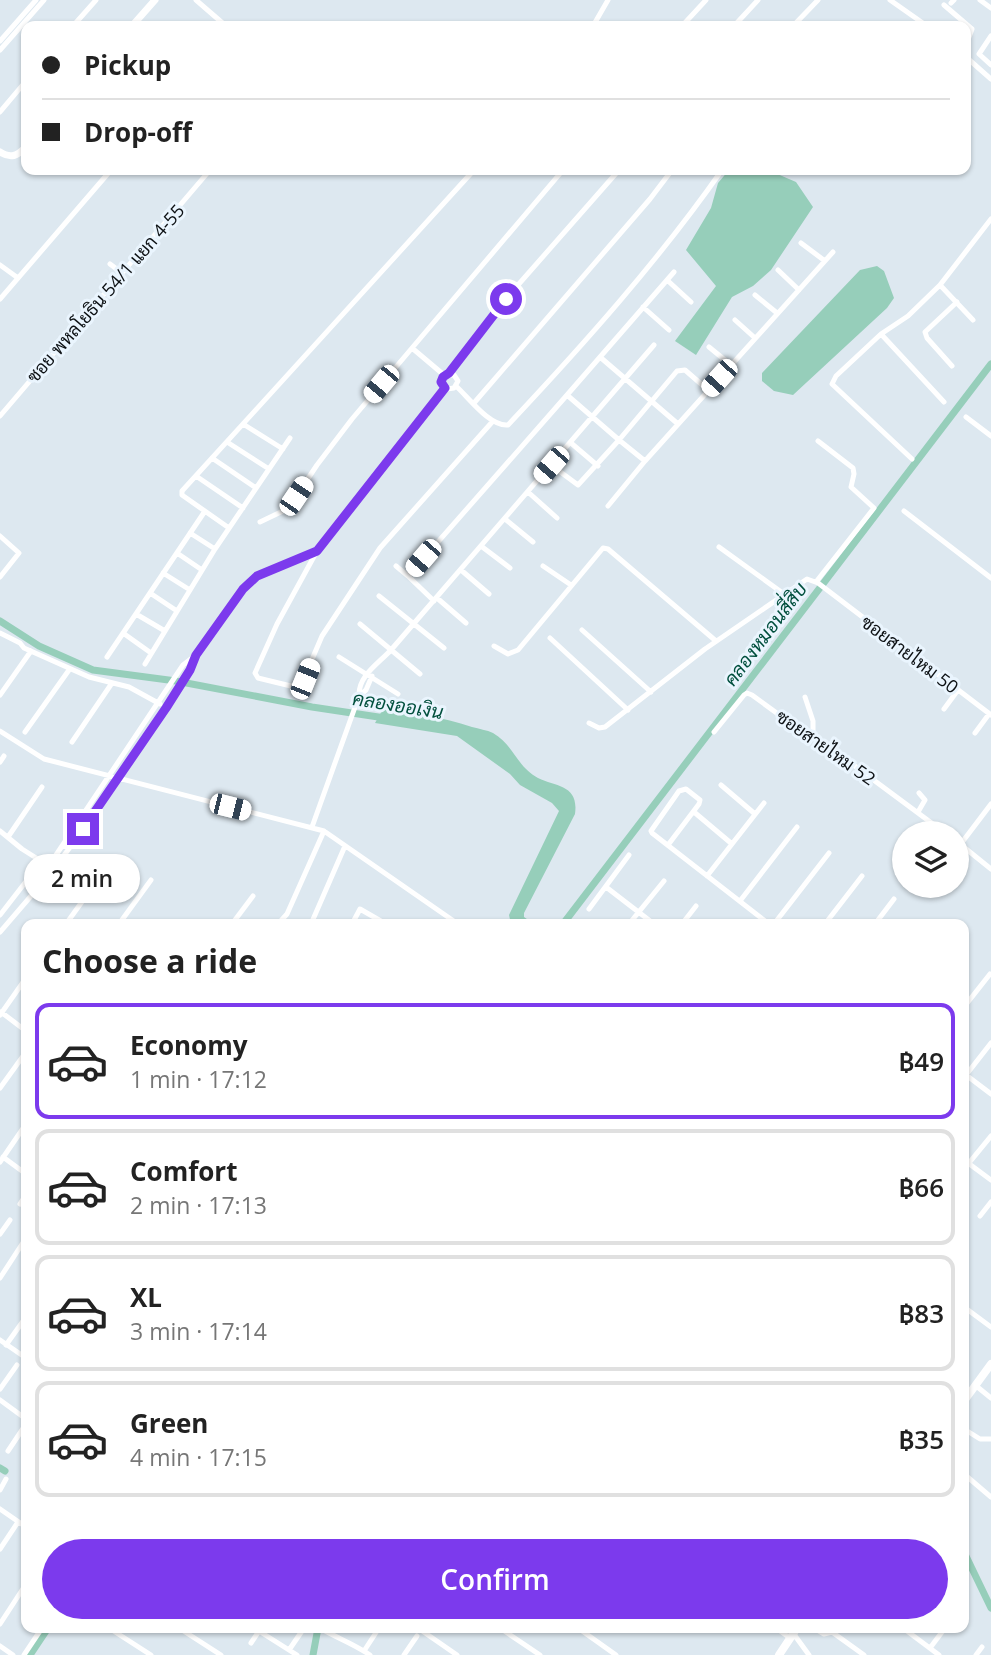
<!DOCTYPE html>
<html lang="en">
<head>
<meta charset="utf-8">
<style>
  :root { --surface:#fff; --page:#f2f2f2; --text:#222; --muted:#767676; --line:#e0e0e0; --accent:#7c3aed }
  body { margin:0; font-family:"Open Sans",Sarabun,sans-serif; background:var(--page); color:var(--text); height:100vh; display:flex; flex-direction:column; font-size:26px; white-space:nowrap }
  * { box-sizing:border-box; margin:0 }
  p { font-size:23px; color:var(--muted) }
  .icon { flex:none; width:38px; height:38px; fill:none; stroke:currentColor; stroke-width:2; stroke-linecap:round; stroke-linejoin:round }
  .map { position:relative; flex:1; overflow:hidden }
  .side { position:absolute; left:21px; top:919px; width:948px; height:714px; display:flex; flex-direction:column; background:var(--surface); border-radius:14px; box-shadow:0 2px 5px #0004 }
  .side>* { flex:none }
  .top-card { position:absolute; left:21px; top:21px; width:950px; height:154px; border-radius:14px; box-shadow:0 2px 5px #0004; display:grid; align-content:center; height:154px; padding:0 21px; background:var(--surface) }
  .buttons { position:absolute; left:892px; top:821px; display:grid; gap:14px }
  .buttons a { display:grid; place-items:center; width:77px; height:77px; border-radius:50%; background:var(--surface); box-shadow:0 2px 5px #0004; font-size:35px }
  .end { position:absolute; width:32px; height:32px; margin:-16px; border:9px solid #7c3aed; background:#fff; box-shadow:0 0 0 4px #fff }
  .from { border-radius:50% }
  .bubble { position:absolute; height:49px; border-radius:24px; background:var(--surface); box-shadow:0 2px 5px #0004; font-size:23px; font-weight:600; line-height:49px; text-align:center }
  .car { position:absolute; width:21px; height:42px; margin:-21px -10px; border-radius:9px; box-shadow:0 0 5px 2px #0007; background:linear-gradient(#fff 24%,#345 0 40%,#fff 0 76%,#345 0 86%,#fff 0) }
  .top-card b { display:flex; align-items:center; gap:24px; height:66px; font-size:26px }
  .top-card b+b { border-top:2px solid var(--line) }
  .top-card i { width:18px; height:18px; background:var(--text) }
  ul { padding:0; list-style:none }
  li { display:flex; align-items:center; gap:21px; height:116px; margin:0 14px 10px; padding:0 7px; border:4px solid var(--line); border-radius:14px }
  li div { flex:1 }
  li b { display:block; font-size:26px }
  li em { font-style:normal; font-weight:600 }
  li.selected { border-color:var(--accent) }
  li>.icon { width:63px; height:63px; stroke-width:1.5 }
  h2 { padding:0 21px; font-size:32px; line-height:84px }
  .primary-button { display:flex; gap:14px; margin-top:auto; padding:14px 21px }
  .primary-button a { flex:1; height:80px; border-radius:42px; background:var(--accent); color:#fff; font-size:28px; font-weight:600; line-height:80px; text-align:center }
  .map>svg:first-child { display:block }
  .water { fill:#96ceba }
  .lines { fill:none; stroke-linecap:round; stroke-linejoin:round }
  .canal { stroke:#96ceba; stroke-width:7 }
  .minor { stroke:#fff; stroke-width:5 }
  .tertiary { stroke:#fff; stroke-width:7 }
  .secondary { stroke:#fff; stroke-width:8 }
  .route { stroke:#7c3aed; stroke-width:9 }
  .labels { text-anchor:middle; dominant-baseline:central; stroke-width:6; stroke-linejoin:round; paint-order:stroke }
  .street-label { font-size:18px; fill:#0d1114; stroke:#eaf5fe }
  .water-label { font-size:19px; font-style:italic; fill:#004f3d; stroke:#eaf5fe }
</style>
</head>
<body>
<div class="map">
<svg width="991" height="1655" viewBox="0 0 991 1655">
  <rect width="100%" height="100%" fill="#dde8f0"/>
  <path class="water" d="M729,170H768L796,182L813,207L771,270L753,286L732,297L696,355L675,341L716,286L686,250L711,208L718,183Z
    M877,266L884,271L894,298L887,308L793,395L774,391L762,381V373L860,270Z
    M383,709C414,713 442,717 472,727C479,729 487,730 493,733C514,745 516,766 538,778C557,787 579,785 575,814L524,913V917L534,924H511L509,915L559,811L552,803L520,785L510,774L457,736L375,723Z"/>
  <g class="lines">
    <path class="canal" d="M0,621L39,646L93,670L176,681L312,707L385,718
      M563,924L991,364
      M0,1468L5,1471
      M964,1552L991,1608
      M30,1655L48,1628
      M313,1655L318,1628"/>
    <path class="minor" d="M196,0L226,26
      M890,0L927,26
      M980,0L991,8
      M951,3L954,0
      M944,5L972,29L966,45
      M73,26L96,0
      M593,26L608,0
      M682,26L706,0
      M734,26L758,0
      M793,26L818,0
      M991,36L979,54L991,65
      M0,41L36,0
      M0,50L44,0
      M966,57L991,79
      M0,112L26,81
      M801,243L825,261
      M110,264L122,273
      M0,265L18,278
      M778,270L799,290
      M667,280L691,302
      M940,285L908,316L881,334L944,402
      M755,295L777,313
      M0,299L111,170
      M643,307L669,330
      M735,320L755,338
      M973,320L940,285L991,219
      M881,334L836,376L832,384L912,459
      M709,347L731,365
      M412,348L563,170
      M600,357L678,424
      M952,366L927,338L925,332L957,302
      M449,373L489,318L619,170
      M456,386C469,398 490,427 508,425C584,344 659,260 722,170
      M567,395L674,272
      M474,403L650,199L672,170
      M0,416L210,170
      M966,417L991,436
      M243,424L283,449
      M227,442L269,469
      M571,443L598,466
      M212,458L256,488
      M645,461L619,440L677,371L685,370L708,390
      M196,476L243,508
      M528,492L557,518
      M608,506L645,461L833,252
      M904,511L991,578
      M505,519L533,542
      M260,522L285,510L291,504L317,465L352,419L412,348L444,375H454L458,381L454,388L447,389L441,382L444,375
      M229,528L182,495V491L474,170
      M190,533L215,549
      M0,536L19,553L0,577
      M481,546L510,568
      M719,547L784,594
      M317,551L277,624L255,673L258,678L295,687L301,685L322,636L380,548L493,421
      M177,553L202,570
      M396,566L408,576
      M543,566L571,585
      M461,570L489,594
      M163,573L190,590
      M816,582L874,508L851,487L854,474L853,468L818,441
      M150,593L177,611
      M379,596L444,648
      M437,598L466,623
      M434,601L408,576L567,395L619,440L578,485L551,465
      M136,614L165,631
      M360,624L420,674
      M582,630L651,692
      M0,633L20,643L24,648L89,677L129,687L160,704
      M123,633L151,653
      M550,638L628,710
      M494,646L508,654L518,650L603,548L608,549L716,641
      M107,657L205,511
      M339,657L398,694
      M145,664L215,549L290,438
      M0,695L31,651
      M359,696L366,690L372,676
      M805,697L813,721V735
      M944,709L958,690
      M589,723L599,728L605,727L705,649L807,579L818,583L991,715
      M0,731L44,759L324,831L458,924
      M25,732L69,670
      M714,732L744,695L747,693L752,695L800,730L813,735L945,833
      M975,733L989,714
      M72,742L112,683
      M0,762L4,756
      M721,785L755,814
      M694,812L732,844
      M918,812L925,800L919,793
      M312,827L359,696C358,676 378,664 391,650L654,345
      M0,831L22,849L41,861
      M8,837L42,787
      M960,844L991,869
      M668,845L699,804L700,800L686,789L679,791L651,831L652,833L769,924
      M960,845L991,804
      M38 867a8 8 0 1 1 16 0a8 8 0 1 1-16 0Z
      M52,861L183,665L196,655L249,582L257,576L317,551L445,388
      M54,869L112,790L190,670L195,658
      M707,876L764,803
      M606,887L654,924
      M740,901L797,827
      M589,909L629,855
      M0,915L38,866
      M66,924L89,892
      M119,924L151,880
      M232,924L253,896
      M278,924L287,914L324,831
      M311,924L345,846
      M352,924L360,909L386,924
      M629,924L664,881
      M682,924L696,906
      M774,924L829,853
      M825,924L862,876
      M875,924L894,899
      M0,932L49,875
      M964,1007L990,974
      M1,1012L26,1031
      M0,1015L26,978
      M966,1075L991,1043
      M966,1075L991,1094
      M0,1088L26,1052
      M3,1157L26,1174
      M964,1160L991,1180
      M0,1162L26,1124
      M964,1169L991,1136
      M20,1204L26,1195
      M980,1216L991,1202
      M0,1234L10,1220
      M0,1278L26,1238
      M964,1307L991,1327
      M0,1340L26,1358
      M6,1345L26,1317
      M975,1385L991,1398
      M0,1389L17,1365
      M0,1400L26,1419
      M964,1429L980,1439H991
      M8,1451L26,1424
      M964,1474L991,1497
      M0,1490L6,1479
      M0,1509L26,1527
      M0,1549L18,1522
      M0,1624L26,1584
      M109,1628L151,1655
      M179,1628L221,1655
      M320,1628C337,1638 354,1644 370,1655
      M418,1628L457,1655
      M500,1628L540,1655
      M578,1628L616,1655
      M776,1628L790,1638
      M814,1628L824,1634L832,1632L864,1655
      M903,1628L939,1655
      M259,1631L297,1655
      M793,1633L809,1655
      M251,1643L261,1628
      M0,1646L13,1655
      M930,1648L945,1628
      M289,1650L302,1631
      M364,1651L379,1628
      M24,1655L42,1628
      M404,1655L417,1636
      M976,1655L982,1647"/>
    <path class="tertiary" d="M132,26L155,0
      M0,152C11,159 17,156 26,147"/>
    <path class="secondary" d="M964,1401L991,1364
      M779,1655L797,1628"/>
  </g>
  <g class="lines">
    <path class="route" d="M83,829L166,708L190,670L196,655L243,589L257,576L317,551L445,388L441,382L443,377L449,373L506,299"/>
  </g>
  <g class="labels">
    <g class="street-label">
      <text transform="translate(105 293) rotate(-49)">ซอย พหลโยธิน 54/1 แยก 4-55</text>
      <text transform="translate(910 654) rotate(37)">ซอยสายไหม 50</text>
      <text transform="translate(826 747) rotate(35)">ซอยสายไหม 52</text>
    </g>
    <g class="water-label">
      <text transform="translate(765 634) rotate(-53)">คลองหมอนสี่สิบ</text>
      <text transform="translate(398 705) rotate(9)">คลองออเงิน</text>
    </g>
  </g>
</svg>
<div class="buttons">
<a><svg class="icon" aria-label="layers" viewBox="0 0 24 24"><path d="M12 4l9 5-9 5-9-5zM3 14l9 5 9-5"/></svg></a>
</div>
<i class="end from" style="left:506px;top:299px"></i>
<i class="end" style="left:83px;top:829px"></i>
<div class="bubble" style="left:24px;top:854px;width:116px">2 min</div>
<i class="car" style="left:719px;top:378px;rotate:222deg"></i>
<i class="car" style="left:381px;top:384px;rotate:220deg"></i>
<i class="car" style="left:551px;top:465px;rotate:221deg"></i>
<i class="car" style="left:296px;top:496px;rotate:34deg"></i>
<i class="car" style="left:423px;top:558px;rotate:221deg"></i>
<i class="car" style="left:305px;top:679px;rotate:22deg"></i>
<i class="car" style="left:230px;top:807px;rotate:104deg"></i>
<div class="top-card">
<b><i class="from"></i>Pickup</b>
<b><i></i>Drop-off</b>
</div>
<section class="side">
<h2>Choose a ride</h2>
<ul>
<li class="selected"><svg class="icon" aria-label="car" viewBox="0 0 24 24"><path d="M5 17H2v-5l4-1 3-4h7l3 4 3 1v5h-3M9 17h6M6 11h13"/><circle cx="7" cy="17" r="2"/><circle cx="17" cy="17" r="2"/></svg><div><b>Economy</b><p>1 min · 17:12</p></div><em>฿49</em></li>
<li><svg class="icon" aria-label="car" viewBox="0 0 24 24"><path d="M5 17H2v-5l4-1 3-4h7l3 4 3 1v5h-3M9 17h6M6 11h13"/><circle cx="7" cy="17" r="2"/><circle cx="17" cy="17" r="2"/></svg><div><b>Comfort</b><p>2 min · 17:13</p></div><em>฿66</em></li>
<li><svg class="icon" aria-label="car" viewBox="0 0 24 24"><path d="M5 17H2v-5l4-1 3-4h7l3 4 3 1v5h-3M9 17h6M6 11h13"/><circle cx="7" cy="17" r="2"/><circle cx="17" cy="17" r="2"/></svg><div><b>XL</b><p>3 min · 17:14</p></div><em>฿83</em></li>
<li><svg class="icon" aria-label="car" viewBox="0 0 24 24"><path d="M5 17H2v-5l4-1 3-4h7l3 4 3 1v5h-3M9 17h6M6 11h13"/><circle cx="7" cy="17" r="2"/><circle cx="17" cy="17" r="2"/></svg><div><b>Green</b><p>4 min · 17:15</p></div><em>฿35</em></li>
</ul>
<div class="primary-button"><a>Confirm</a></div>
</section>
</div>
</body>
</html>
